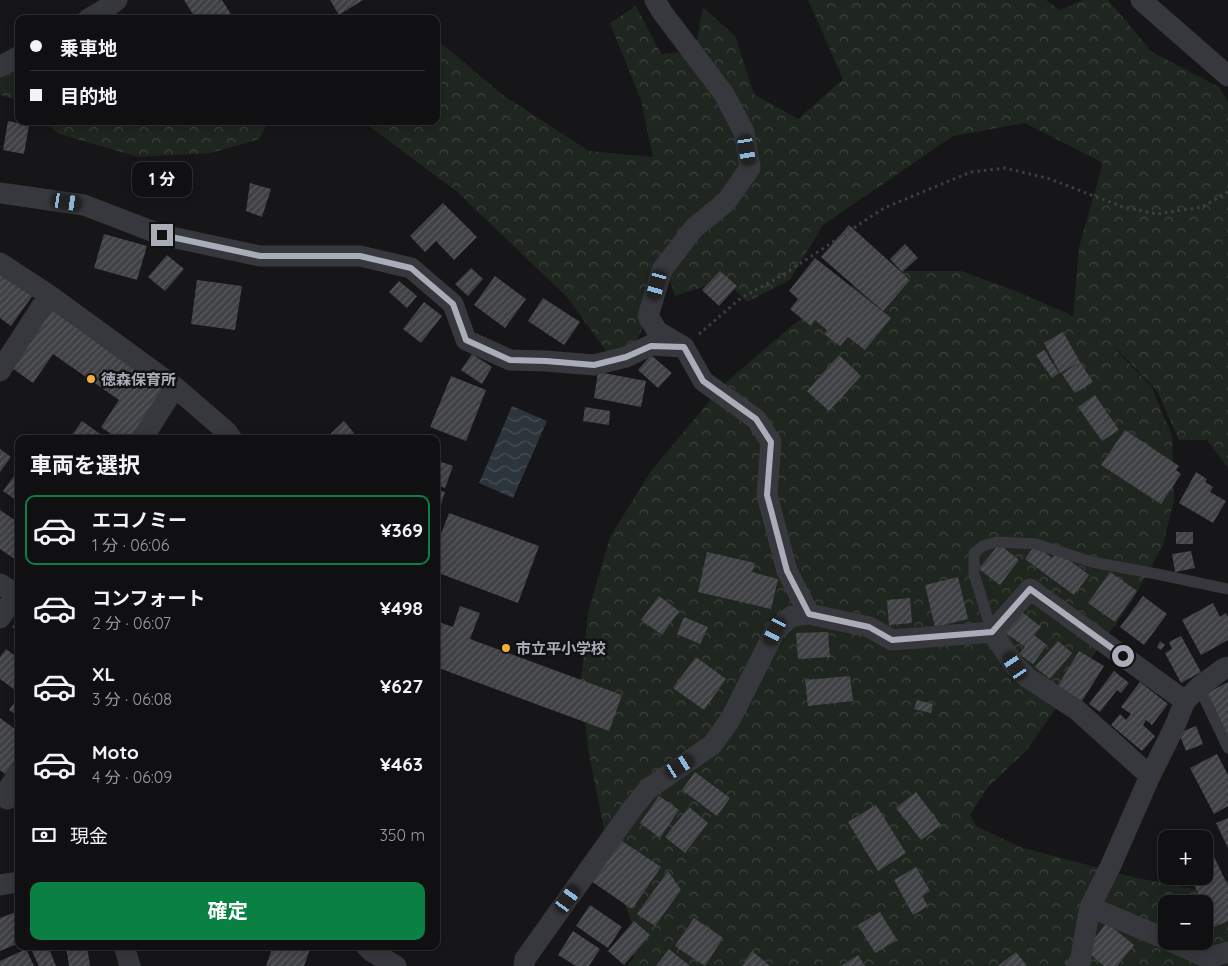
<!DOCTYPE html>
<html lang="ja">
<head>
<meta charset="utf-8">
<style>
  :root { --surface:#101012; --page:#19191b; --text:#f1f3f6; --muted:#9c9d9f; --line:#303032; --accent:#0b8043 }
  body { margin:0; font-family:Quicksand,"Noto Sans JP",sans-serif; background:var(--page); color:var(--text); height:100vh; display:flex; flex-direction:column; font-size:19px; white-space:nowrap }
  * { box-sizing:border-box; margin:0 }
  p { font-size:16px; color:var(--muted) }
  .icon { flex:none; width:28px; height:28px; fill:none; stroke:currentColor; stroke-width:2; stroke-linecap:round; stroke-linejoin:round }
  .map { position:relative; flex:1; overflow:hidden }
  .sheet { position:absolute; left:15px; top:435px; width:425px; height:515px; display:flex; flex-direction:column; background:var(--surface); border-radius:10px; box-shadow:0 2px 12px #0003,0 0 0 1px var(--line) }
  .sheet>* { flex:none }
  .banner { position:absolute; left:15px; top:15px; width:425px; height:110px; border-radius:10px; box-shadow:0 2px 12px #0003,0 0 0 1px var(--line); display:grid; align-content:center; height:110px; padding:0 15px; background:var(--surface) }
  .buttons { position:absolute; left:1158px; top:830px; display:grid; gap:10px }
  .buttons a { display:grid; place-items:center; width:55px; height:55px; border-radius:10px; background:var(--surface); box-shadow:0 2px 12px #0003,0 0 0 1px var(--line); font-size:25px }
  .end { position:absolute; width:22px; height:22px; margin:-11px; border:6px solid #a8adb8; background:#111; box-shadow:0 0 0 2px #111 }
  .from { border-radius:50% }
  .bubble { position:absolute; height:35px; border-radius:10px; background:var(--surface); box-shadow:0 2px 12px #0003,0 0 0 1px var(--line); font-size:16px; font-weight:700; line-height:35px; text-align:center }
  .car { position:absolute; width:15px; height:30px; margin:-15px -8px; border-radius:6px; box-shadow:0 0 4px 1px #0007; background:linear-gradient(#222 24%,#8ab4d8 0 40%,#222 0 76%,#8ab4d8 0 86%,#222 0) }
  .banner b { display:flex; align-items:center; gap:18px; height:48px; font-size:19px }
  .banner b+b { border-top:1px solid var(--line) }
  .banner i { width:12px; height:12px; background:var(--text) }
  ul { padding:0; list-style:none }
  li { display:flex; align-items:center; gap:15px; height:70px; margin:0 10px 8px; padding:0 5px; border:2px solid transparent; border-radius:10px }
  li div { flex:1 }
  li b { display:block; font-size:19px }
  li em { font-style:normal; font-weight:700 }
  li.selected { border-color:var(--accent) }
  li>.icon { width:45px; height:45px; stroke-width:1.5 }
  h2 { padding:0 15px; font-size:22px; line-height:60px }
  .pay { display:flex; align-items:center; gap:12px; height:55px; padding:0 15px; font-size:19px }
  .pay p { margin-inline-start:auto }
  .action { display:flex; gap:10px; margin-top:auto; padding:10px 15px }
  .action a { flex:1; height:58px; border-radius:10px; background:var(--accent); color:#fff; font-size:20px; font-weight:700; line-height:58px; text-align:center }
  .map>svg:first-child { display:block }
  .forest { fill:url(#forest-crowns); fill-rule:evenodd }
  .water { fill:url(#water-waves) }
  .building { fill:url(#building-hatch) }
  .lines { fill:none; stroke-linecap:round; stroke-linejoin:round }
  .path { stroke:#3d3f44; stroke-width:3; stroke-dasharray:2.5 4; stroke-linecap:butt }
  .lane { stroke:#37383d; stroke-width:11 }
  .street { stroke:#37383d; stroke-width:21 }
  .route { stroke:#a8adb8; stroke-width:6 }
  .poi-dot { fill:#f2b134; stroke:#111113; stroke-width:2 }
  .labels { text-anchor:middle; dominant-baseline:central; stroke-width:5; stroke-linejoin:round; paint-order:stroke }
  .poi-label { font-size:15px; font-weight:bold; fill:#a8adb8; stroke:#111113; text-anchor:start }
</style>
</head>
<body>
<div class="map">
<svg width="1228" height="966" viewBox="0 0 1228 966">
  <defs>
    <pattern id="forest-crowns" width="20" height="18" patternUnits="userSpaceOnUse" patternTransform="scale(1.25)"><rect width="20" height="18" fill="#1e261f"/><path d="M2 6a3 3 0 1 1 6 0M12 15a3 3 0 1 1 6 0" fill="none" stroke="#3c433d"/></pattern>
    <pattern id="water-waves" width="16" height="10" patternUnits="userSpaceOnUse" patternTransform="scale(1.25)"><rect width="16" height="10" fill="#2c353c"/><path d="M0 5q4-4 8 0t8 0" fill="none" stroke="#485056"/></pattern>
    <pattern id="building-hatch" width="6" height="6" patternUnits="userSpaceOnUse" patternTransform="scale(1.25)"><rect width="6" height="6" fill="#404145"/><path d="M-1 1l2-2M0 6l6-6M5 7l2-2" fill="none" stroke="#595a5e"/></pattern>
  </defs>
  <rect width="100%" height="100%" fill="#161618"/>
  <path class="forest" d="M808,0H1046L1060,10L1083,0H1108L1152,52L1219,87L1228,102V468L1207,440H1179L1157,391L1119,351L1113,347L1151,386L1172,436L1174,500L1163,545L1132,601L1026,751L987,788L970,815L976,826L1020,847L1137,878L1194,889L1228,880V966H627L633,958L634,930L610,859L588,749L581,681L588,613L610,537L651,471L724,384L794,324L844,288L893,271H961L1013,290L1067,313L1073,317L1079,247L1103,163L1025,123L953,136L823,225L790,280L747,302L725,280L675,296L668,275L634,346L607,352L567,297L456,191L365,123L359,121H436V39L504,96L589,151L653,157L641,100L610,23L636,6L661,54L695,51L703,7L735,36L754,94L798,119L843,79ZM1166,904H1204V941H1166Z
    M19,64V101L0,95V74Z
    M44,121H269L259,139L211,153L139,157L59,134Z"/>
  <path class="water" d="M512,406L547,421L513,498L479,483Z"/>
  <path class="building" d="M184,0H222L234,19H196Z
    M330,0H363L339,15Z
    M8,121L29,125L24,154L3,150Z
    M250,183L271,189L262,217L246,211Z
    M443,203L477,237L454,260L436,241L425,252L410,236Z
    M849,225L910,280L883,311L821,257Z
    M104,234L147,246L137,280L94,268Z
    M905,244L918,258L902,272L890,259Z
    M167,255L184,269L165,291L148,277Z
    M815,258L891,318L865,350L848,337L840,346L824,334L827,330L815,320L811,326L790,309L798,299L789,291Z
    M471,268L483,279L468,296L455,284Z
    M720,271L737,286L719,306L702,290Z
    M0,273L33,295L11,326L0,318Z
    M495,276L526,299L505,328L474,305Z
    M197,280L242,286L235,330L191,324Z
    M399,281L417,296L407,308L389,292Z
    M543,298L580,322L564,345L528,321Z
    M424,302L442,316L421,343L403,329Z
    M52,310L165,390L130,439H118L101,427L119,400L53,354L33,383L12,368Z
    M1063,332L1080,362L1060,373L1044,343Z
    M1044,350L1059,373L1052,378L1036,355Z
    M472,354L492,367L482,384L461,370Z
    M651,355L672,373L658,388L638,370Z
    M839,355L861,376L829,411L807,391Z
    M1080,362L1093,382L1075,393L1062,374Z
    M598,372L646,381L641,407L594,398Z
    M451,376L486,390L466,441L430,427Z
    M1095,395L1119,430L1102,441L1078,407Z
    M585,407L610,411L609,425L583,421Z
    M82,421L107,439H69Z
    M344,421L354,433L349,439H325Z
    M1125,430L1179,466L1176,470L1181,474L1161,504L1101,465Z
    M0,449L11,457L0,472Z
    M436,460L453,466L445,488L436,485Z
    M19,469V502L3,491Z
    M1196,472L1207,479L1205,482L1213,487L1210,492L1226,501L1213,523L1179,503Z
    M436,489L445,492L437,517H436Z
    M0,510L19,523V562L0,549Z
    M449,513L539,546L518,603L436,572V547Z
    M1176,532H1193V544H1176Z
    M999,544L1019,560L1000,585L979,569Z
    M1035,545L1052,558L1057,551L1089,575L1074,595L1025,559Z
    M1191,551L1195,568L1175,572L1172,554Z
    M707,552L755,563L752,572L778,579L771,609L698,592Z
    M1110,572L1137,591L1115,622L1088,603Z
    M958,577L968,619L935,627L925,585Z
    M659,596L679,611L662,635L641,620Z
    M1143,596L1167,614L1144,645L1120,627Z
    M910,598L912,623L889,625L887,600Z
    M1213,603L1220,617L1226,613L1228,617V640L1201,655L1182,620Z
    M460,606L480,613L470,639L622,695L609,731L436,667V621L453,627Z
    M1021,611L1041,627L1034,635L1047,645L1033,664L1019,654L1025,647L1005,632Z
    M684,617L708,627L700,644L677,634Z
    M19,618V632L12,627Z
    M828,632L830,657L798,659L796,633Z
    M1181,636L1201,672L1181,683L1165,653L1172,649L1169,642Z
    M1058,641L1072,653L1050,679L1035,667Z
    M1160,641L1165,645L1161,650L1157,647Z
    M6,649L19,659V693L0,679V657Z
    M1079,651L1104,666L1080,704L1056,689Z
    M696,657L726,679L704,710L673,688Z
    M1114,671L1129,683L1121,693L1117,690L1100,712L1089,704Z
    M850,676L853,701L808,706L805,680Z
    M1140,682L1168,704L1152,725L1146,720L1143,725L1155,736L1142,751L1111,725L1120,714L1126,720L1131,714L1121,707Z
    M1228,682V738L1205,694Z
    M19,696V717L9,710Z
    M917,700L933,704L931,713L914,709Z
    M0,718L19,732V756L5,774L0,770Z
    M1196,726L1203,744L1186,751L1179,733Z
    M1217,754L1228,775V806L1214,814L1190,768Z
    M695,772L730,798L717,816L682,790Z
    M916,792L941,825L921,840L896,808Z
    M659,796L679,810L660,838L640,823Z
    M876,805L906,853L878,871L848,822Z
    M689,807L708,823L685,853L665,837Z
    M1228,818V848L1216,823Z
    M1202,831L1228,886V921L1214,927L1204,906V904H1203L1190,876H1204V839H1186Z
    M619,839L661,867L632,909L591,881Z
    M916,867L930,891L922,896L928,906L913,915L894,880Z
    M668,871L681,890L655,926L637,914Z
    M590,905L622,927L608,948L576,926Z
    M16,912L19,919V943L0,951V918Z
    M880,912L897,940L875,953L858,925Z
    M694,918L723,938L705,966L675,946Z
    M634,921L650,935L624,965L608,951Z
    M1107,923L1134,945L1117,966H1104L1085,950Z
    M573,931L600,949L589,966H576L558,955Z
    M32,946H48L56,966H39L30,947Z
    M66,946H87L90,966H69Z
    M273,946H311L304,966H266Z
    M26,949L34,966H0V961Z
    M669,949L690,966H656Z
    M752,951L770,966H742Z
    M1016,952L1027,966H998Z
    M858,955L865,966H841Z"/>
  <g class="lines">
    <path class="path" d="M699,334L741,298L783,275L884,208L971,172L1005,168L1047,178L1123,207L1157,214L1202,207L1225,194L1228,191"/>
    <path class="lane" d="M992,632L974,574V553L983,546L996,542L1036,544L1092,562L1157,574L1228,589
      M1199,687L1228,748"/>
    <path class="street" d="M655,0L662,12L724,94L744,132L750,168L726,202L694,228L662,270L648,316L657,331L684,347L703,381L756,419L771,442L767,495L787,571L809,614
      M1141,0L1228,76
      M88,19L107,8L117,0
      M0,67L19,56
      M0,193L84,205L162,235L260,256H360L411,268L453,304L466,340L510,360L546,361L594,365L626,357L651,345L684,347
      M0,263L49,295L175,387L227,432L232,439
      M0,371L49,295
      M142,439L175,387
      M0,584L16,594
      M0,618L19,590
      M992,632L1030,589L1185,701
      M7,799L8,789L19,773
      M0,885L19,882
      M1090,907L1166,939
      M1170,941L1208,958L1228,952
      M124,946L130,966
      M366,946L371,951L396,966
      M524,966L525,959L632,809L648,789L712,745L730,720L775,631L792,616L809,614L869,627L892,640L992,632L1015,666L1028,678L1077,710L1150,776
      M1076,966L1080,962L1090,907L1111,865L1150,776L1174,728L1185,701L1199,687L1223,669L1228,667"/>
  </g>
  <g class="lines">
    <path class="route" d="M162,235L260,256H360L411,268L453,304L466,340L510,360L546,361L594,365L626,357L651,346L684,347L703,381L756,419L771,442L767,495L787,571L809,614L869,627L892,640L992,632L1030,589L1123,656"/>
  </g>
  <g class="poi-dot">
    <circle cx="91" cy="379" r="5"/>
    <circle cx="506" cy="648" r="5"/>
  </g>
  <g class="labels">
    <g class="poi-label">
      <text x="101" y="379">徳森保育所</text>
      <text x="516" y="648">市立平小学校</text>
    </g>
  </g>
</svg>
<div class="buttons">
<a>+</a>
<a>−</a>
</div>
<i class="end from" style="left:1123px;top:656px"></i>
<i class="end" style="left:162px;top:235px"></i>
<div class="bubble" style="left:132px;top:162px;width:60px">1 分</div>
<i class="car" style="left:747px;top:150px;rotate:170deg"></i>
<i class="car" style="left:67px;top:202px;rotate:99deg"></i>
<i class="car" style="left:657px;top:285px;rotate:196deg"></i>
<i class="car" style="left:775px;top:631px;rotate:207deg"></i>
<i class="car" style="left:1015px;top:666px;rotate:326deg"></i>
<i class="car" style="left:680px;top:766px;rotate:57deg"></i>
<i class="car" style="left:568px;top:899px;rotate:36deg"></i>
<div class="banner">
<b><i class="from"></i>乗車地</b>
<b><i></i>目的地</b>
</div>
<section class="sheet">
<h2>車両を選択</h2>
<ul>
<li class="selected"><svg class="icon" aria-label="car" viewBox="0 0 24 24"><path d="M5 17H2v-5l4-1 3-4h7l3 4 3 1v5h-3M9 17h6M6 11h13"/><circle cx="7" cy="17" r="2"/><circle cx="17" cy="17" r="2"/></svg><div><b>エコノミー</b><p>1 分 · 06:06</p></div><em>¥369</em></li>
<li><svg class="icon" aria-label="car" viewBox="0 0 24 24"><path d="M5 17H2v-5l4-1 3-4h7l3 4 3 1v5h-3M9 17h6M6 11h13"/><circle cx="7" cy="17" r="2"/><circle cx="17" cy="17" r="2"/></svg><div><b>コンフォート</b><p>2 分 · 06:07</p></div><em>¥498</em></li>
<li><svg class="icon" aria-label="car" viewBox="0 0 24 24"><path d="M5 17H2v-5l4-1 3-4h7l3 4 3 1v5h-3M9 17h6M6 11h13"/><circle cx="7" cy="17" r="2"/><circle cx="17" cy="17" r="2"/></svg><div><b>XL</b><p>3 分 · 06:08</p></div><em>¥627</em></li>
<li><svg class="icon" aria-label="car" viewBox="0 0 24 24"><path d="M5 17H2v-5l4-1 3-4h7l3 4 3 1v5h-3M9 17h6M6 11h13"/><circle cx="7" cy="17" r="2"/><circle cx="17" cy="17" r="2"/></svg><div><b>Moto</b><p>4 分 · 06:09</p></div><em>¥463</em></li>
</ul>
<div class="pay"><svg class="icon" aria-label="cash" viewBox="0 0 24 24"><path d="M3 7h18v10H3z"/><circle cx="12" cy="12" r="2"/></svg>現金<p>350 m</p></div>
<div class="action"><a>確定</a></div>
</section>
</div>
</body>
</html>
